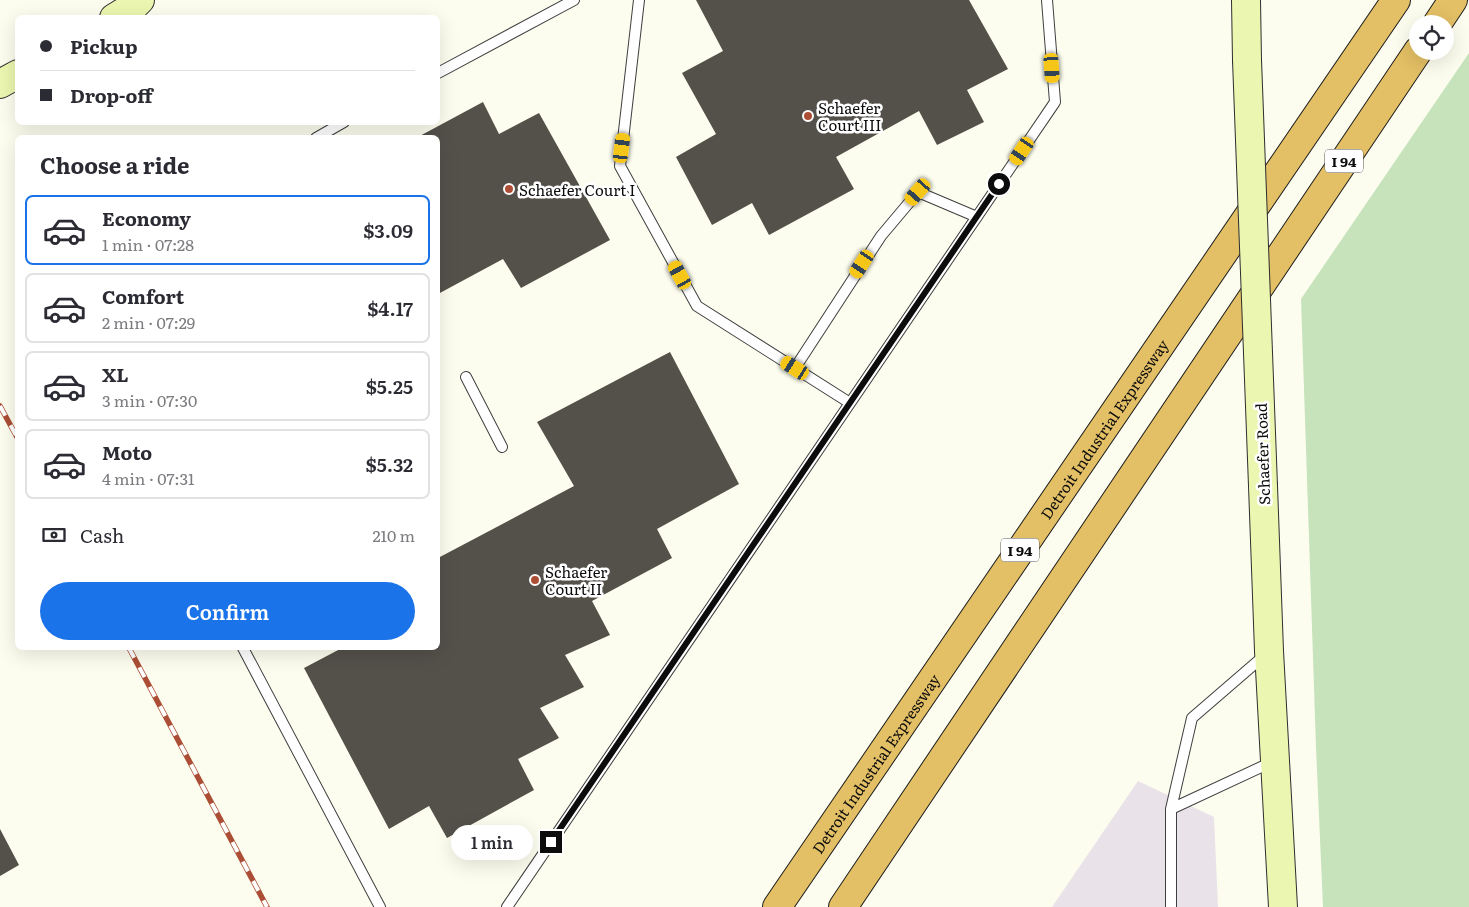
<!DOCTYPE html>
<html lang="en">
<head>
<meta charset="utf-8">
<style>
  :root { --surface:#fff; --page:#f2f2f3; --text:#2b2b33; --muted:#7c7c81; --line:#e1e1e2; --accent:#1a73e8 }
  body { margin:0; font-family:Literata,serif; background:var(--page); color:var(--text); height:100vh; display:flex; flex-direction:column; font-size:19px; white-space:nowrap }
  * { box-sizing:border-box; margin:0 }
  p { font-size:16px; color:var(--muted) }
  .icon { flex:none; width:28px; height:28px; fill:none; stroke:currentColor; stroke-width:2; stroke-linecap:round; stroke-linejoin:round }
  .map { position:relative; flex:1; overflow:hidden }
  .drawer { position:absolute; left:15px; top:135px; width:425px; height:515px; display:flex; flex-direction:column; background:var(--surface); border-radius:8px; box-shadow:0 5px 20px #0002 }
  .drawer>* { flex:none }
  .banner { position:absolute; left:15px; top:15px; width:425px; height:110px; border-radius:8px; box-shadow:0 5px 20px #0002; display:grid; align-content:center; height:110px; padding:0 25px; background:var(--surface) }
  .tools { position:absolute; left:1409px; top:15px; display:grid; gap:10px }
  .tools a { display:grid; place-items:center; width:45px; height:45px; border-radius:50%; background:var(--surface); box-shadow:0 5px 20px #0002; font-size:25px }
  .end { position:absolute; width:22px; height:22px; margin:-11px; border:6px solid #0c0c0c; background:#fff; box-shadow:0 0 0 2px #fff }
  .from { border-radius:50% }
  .bubble { position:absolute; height:35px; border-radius:18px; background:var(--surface); box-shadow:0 5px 20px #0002; font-size:16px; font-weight:600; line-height:35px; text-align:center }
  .car { position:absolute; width:15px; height:30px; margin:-15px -8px; border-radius:6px; box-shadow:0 0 4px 1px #0007; background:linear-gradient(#f5c518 24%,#345 0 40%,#f5c518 0 76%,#345 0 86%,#f5c518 0) }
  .banner b { display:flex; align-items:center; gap:18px; height:48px; font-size:19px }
  .banner b+b { border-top:1px solid var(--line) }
  .banner i { width:12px; height:12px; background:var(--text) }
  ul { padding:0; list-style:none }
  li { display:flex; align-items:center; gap:15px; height:70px; margin:0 10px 8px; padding:0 15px; border:2px solid var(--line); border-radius:8px }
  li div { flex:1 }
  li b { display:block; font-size:19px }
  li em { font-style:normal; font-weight:600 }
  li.current { border-color:var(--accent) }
  li>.icon { width:45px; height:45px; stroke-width:1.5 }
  h2 { padding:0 25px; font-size:22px; line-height:60px }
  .pay { display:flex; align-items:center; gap:12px; height:55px; padding:0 25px; font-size:19px }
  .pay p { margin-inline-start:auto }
  .action { display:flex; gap:10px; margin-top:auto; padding:10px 25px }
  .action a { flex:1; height:58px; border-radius:30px; background:var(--accent); color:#fff; font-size:20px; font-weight:600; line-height:58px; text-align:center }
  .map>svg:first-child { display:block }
  .industrial { fill:#eae2e9 }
  .green { fill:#c6e3bb }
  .building { fill:#54504a }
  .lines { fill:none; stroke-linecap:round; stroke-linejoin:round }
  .service-casing { stroke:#3f3f3f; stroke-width:12 }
  .secondary-casing { stroke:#2e2e2e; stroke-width:30 }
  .motorway-casing { stroke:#1d1d1d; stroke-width:30 }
  .service { stroke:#fff; stroke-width:10 }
  .secondary { stroke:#ebf6b0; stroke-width:28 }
  .motorway { stroke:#e3bf65; stroke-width:28 }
  .rail-casing { stroke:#ac4e35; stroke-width:5.5 }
  .rail { stroke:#fff; stroke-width:4; stroke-dasharray:11; stroke-linecap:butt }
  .secondary-bridge-casing { stroke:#2e2e2e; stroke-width:30; stroke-linecap:butt }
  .secondary-bridge { stroke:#ebf6b0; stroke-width:28 }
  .route { stroke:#0c0c0c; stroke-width:6 }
  .poi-dot { fill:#ac4e35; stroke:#fff; stroke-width:2 }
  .labels { text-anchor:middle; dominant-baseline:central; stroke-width:5; stroke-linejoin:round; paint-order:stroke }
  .shield { fill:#fff; stroke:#555; stroke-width:1 }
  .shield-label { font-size:14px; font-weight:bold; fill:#0c0c0c }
  .poi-label { font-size:15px; fill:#0c0c0c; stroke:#fff; text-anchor:start }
  .street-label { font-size:15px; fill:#0c0c0c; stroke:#fff }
</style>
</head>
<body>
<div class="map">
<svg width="1469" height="907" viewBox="0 0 1469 907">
  <rect width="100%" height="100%" fill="#fcfdee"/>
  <path class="industrial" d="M1138,781L1214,817L1218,907H1052Z"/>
  <path class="green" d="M1469,53V907H1323L1316,747L1301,299Z"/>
  <path class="building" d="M696,0H969L1008,69L967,90L984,122L937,145L919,111L836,157L854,189L769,235L752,203L712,225L676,157L716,134L682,73L723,51Z
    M483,102L499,134L539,113L610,240L521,288L503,259L438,294V138H416Z
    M670,352L739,484L657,529L672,558L592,601L610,635L565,655L584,687L540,708L559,738L518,759L534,790L447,838L429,806L389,829L304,668L342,648H438V558L574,486L537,422Z
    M0,829L19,865L0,876Z"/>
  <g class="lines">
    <defs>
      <path id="service" d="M639,0L620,166L697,306L850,403
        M438,73L574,0
        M316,138L344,122
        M795,368L881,236L918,192L977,217
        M466,377L502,447
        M243,648L380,907
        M1171,809L1272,762
        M507,907L1055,102L1047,0
        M1171,907V809L1192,718L1265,655"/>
      <path id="secondary" d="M1246,0L1247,60
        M114,18L135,5L140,0
        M0,84L18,74
        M1263,486L1269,651L1283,907"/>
      <g id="motorway">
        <path d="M1437,24L1453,0"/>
        <path id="s1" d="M777,907L1396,0"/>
        <path d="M843,907L1418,51"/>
      </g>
    </defs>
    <use href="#service" class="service-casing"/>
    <use href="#secondary" class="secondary-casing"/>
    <use href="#motorway" class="motorway-casing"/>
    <use href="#service" class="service"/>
    <use href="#secondary" class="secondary"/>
    <use href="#motorway" class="motorway"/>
    <defs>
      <path id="rail" d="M0,406L18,439
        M129,648L267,907"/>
    </defs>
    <use href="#rail" class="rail-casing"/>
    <use href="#rail" class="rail"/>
    <defs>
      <path id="secondary-bridge" d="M1247,60L1263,486"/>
    </defs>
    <use href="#secondary-bridge" class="secondary-bridge-casing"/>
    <use href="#secondary-bridge" class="secondary-bridge"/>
  </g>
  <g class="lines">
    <path class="route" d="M551,842L999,184"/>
  </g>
  <g class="poi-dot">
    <circle cx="808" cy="116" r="5"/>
    <circle cx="509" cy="189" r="5"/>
    <circle cx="535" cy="580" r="5"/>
  </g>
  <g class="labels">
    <g class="shield">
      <rect x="1325" y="149.5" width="38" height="23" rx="4"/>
      <rect x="1001" y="538.5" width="38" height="23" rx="4"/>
    </g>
    <g class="shield-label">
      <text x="1344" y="161">I 94</text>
      <text x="1020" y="550">I 94</text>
    </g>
    <g class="poi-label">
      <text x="818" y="107">Schaefer<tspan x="818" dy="17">Court III</tspan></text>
      <text x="519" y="189">Schaefer Court I</text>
      <text x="545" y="571">Schaefer<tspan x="545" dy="17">Court II</tspan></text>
    </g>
    <g class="street-label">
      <text stroke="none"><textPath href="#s1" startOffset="579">Detroit Industrial Expressway</textPath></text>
      <text transform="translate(1262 454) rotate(-92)">Schaefer Road</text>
      <text stroke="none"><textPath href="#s1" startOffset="174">Detroit Industrial Expressway</textPath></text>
    </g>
  </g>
</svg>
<div class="tools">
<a><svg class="icon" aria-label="locate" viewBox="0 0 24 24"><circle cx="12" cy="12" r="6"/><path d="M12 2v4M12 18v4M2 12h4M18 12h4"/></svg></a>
</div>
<i class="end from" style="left:999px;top:184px"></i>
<i class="end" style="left:551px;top:842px"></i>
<div class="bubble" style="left:451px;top:825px;width:82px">1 min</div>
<i class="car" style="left:1052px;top:68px;rotate:176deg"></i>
<i class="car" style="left:622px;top:148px;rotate:7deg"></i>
<i class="car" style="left:1022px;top:151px;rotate:214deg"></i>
<i class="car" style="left:918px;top:192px;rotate:221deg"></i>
<i class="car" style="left:862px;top:264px;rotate:213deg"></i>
<i class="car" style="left:680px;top:275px;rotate:331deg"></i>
<i class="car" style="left:795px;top:368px;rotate:302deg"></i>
<div class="banner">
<b><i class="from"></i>Pickup</b>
<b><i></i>Drop-off</b>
</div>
<section class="drawer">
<h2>Choose a ride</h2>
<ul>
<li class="current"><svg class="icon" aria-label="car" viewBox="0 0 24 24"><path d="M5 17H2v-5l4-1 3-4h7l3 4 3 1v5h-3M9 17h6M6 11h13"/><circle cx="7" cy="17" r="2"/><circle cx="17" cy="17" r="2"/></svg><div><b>Economy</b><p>1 min · 07:28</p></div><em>$3.09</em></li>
<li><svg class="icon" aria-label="car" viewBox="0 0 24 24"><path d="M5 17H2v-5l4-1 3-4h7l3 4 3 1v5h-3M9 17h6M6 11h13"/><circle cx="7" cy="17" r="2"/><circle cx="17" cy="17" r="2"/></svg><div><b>Comfort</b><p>2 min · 07:29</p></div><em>$4.17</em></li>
<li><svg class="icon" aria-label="car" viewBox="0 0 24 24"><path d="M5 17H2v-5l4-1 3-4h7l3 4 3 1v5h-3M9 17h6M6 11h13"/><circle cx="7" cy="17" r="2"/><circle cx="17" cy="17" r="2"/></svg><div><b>XL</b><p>3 min · 07:30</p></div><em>$5.25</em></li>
<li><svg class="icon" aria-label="car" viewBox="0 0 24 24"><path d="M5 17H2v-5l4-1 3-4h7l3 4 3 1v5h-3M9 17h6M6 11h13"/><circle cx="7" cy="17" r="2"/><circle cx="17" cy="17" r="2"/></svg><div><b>Moto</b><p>4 min · 07:31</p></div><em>$5.32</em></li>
</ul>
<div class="pay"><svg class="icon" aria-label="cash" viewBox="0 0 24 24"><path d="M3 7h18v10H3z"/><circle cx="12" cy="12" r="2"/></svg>Cash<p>210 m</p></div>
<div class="action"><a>Confirm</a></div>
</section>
</div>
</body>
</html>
